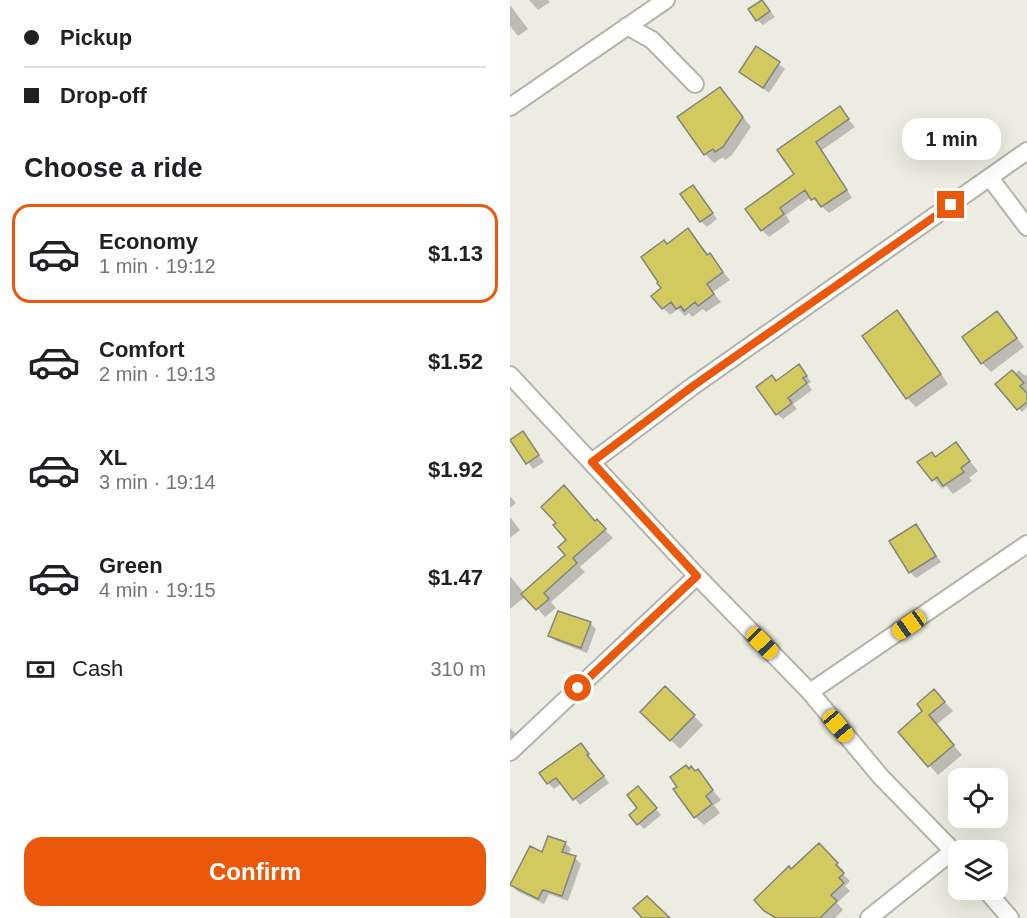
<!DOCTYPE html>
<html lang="en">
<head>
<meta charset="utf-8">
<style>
  :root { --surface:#fff; --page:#f6f6f6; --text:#202124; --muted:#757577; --line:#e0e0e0; --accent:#ea580c }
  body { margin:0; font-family:Arial,sans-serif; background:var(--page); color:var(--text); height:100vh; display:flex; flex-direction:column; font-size:22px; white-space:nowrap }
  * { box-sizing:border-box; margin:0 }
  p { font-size:20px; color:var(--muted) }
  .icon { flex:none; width:33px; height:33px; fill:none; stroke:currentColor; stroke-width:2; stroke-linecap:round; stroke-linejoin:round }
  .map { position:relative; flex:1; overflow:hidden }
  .drawer { display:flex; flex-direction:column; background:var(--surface); width:510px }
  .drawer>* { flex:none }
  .top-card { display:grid; align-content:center; height:132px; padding:0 24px; background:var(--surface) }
  .tools { position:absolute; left:438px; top:768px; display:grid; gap:12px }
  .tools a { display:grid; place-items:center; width:60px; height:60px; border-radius:12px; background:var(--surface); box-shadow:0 6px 24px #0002; font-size:30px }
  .end { position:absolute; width:27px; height:27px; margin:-14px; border:8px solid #ea580c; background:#fff; box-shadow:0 0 0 3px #fff }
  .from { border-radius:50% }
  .bubble { position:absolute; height:42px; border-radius:18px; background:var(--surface); box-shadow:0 6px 24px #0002; font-size:20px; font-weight:600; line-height:42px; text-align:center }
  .car { position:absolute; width:18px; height:36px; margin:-18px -9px; border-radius:8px; box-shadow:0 0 4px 2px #0007; background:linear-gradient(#f5c518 24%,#345 0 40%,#f5c518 0 76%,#345 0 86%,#f5c518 0) }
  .top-card b { display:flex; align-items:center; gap:21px; height:57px; font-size:22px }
  .top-card b+b { border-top:2px solid var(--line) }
  .top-card i { width:15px; height:15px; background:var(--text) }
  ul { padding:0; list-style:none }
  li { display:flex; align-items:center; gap:18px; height:99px; margin:0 12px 9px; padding:0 12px; border:3px solid transparent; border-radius:18px }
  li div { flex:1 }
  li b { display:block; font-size:22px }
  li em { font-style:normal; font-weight:600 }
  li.selected { border-color:var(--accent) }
  li>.icon { width:54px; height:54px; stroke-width:1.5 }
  h2 { padding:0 24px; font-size:27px; line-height:72px }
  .pay { display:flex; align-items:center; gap:15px; height:66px; padding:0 24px; font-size:22px }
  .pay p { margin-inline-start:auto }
  .button { display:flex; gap:12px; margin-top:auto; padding:12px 24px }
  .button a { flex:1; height:69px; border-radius:18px; background:var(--accent); color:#fff; font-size:24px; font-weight:600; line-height:69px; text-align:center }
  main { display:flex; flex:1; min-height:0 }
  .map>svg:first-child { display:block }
  .shadow { fill:#0003 }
  .building { fill:#d2ca5f; stroke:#84847c; stroke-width:1.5 }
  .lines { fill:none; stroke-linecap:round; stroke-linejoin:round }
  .minor-casing { stroke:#b4b4ac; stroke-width:20 }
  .minor { stroke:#fff; stroke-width:16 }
  .route { stroke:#ea580c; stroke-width:8 }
</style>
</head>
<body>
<main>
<section class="drawer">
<div class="top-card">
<b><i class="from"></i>Pickup</b>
<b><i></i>Drop-off</b>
</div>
<h2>Choose a ride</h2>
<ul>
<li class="selected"><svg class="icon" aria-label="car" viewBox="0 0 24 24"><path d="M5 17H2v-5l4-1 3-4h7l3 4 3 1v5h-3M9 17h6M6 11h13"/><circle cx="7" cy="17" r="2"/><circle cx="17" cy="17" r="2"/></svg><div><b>Economy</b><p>1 min · 19:12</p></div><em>$1.13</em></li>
<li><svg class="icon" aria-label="car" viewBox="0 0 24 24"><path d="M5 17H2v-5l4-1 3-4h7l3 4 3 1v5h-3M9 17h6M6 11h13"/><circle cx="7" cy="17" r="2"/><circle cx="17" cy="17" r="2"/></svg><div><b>Comfort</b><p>2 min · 19:13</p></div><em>$1.52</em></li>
<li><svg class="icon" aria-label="car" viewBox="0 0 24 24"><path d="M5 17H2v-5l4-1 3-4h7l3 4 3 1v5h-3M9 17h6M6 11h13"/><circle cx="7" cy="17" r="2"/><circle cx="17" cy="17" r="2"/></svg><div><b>XL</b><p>3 min · 19:14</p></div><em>$1.92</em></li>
<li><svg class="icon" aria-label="car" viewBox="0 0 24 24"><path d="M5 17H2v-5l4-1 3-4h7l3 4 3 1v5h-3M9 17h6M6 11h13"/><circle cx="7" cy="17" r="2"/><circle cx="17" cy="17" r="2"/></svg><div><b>Green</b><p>4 min · 19:15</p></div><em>$1.47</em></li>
</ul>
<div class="pay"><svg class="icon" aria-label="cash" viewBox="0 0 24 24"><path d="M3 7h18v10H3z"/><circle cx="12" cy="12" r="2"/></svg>Cash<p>310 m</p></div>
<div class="button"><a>Confirm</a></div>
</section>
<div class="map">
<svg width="517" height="918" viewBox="0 0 517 918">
  <rect width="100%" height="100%" fill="#ecece3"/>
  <path class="shadow" d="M19,0H38L40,2L28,10Z
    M252,2L265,17L253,25L247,20Z
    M0,5L18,29L8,36L0,26Z
    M247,48L275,69L259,93L231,72Z
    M210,89L241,127L222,155L215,160L213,157L204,163L195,154L169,117Z
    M329,108L345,127L312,150L342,198L319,213L301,197L276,215L280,222L259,237L252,230L286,175L269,150Z
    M183,187L207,219L197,227L191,221Z
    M178,230L220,280L203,292L211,302L196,312L193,309L182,317L179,313L175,316L168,309L160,315L153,308L157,245Z
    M387,312L396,321L438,384L406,407L397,398Z
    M487,313L514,347L481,372L472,363Z
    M504,370L506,373L509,370L515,376L517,374V407L512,412L487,385Z
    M294,372L301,382L298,384L302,390L283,404L287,409L273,419L267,414Z
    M13,433L34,462L23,469L2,441Z
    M446,444L468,471L459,478L462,481L443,494L436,486L432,489L410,462L426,458Z
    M0,496L6,503L0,508Z
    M0,517L10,530L0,538Z
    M406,526L431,562L406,578L400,572L381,542Z
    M95,530L103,538L70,567L75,572L41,602L46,608L35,617L16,596L0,609V576L14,593L57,555Z
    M80,623L86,629L77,653L46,641L40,636Z
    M155,688L193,725L170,749L132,712Z
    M433,700L443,711L426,725L452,755L428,775L390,732Z
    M0,728L11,739L0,749Z
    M71,745L99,783L70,805L52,783L44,789L38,783Z
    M179,770L185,773L187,771L211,800L204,805L210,813L194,825L185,817Z
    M134,794L151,815L134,829L128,823L129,808Z
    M55,843L61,849L58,855L65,858L71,864L58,901L39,894L34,904L7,891L2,885L33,854Z
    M309,845L334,871L332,873L340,881L335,886L340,891L327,903L333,910L325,918H264L246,900L281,871Z"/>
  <path class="building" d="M252,0L260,11L246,21L238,9Z
    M246,46L270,62L253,88L229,72Z
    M210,87L233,117L213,147L205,152L203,149L194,155L167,117Z
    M330,106L339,119L306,142L337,190L311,207L305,198L301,200L295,190L270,208L274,214L251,231L235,209L284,174L267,150Z
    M183,185L203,213L190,222L170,194Z
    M178,228L197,255L200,253L213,272L197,284L204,294L188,306L185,302L174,311L171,306L166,309L161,302L152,309L141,296L151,288L147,283L148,282L131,257L154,240L157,244Z
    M387,310L431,374L396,399L352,336Z
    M487,311L507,338L471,364L452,337Z
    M289,364L297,376L293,378L297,383L278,398L282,403L266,415L246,387L262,375L266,381Z
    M502,370L514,383L510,386L517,393V402L507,410L485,384Z
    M13,431L29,455L16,464L0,440Z
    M446,442L460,461L451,468L454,472L433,486L427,477L422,481L407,462L422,452L425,457Z
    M54,485L85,521L87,519L96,529L63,558L67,563L34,593L39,599L26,610L11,594L55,555L48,547L56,540L43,525L46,523L31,507Z
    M406,524L426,556L399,573L379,541Z
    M48,611L81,622L71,648L38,636Z
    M155,686L185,715L160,741L130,712Z
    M424,689L435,702L419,715L444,745L418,767L388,732L412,711L407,704Z
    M71,743L79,754L77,755L94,776L63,800L46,778L37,784L29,773Z
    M176,765L179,769L181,766L185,771L188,769L203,790L196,796L202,804L184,818L163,789L167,787L160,777Z
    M128,786L147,808L127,825L119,815L127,808L117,795Z
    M38,836L56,842L52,852L66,856L52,896L33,890L28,899L0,885L20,846L32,852Z
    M309,843L328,863L326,865L334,873L329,878L334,883L321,895L327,901L310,918H266L254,911L244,900L279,866L281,869Z
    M137,896L160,918H132L123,908Z"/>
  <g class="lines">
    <defs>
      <path id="minor" d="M117,26L142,40L185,84
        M0,107L156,0
        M480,178L517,227
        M0,375L187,576L300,692L371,777L448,856
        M82,462L183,386L517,151
        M300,692L517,544
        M0,752L187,576
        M476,890L500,918
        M359,918L444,850"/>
    </defs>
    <use href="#minor" class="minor-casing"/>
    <use href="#minor" class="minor"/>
  </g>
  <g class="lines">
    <path class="route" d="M68,688L187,576L82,462L183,386L441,205"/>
  </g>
</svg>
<div class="tools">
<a><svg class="icon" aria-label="locate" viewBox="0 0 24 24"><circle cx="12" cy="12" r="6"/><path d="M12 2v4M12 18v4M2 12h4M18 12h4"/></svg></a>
<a><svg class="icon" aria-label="layers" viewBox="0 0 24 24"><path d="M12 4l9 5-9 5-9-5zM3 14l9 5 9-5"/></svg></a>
</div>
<i class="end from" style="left:68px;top:688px"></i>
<i class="end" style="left:441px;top:205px"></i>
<div class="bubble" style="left:392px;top:118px;width:99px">1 min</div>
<i class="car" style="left:399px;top:625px;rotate:235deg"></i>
<i class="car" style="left:252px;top:643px;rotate:136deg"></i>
<i class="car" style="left:328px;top:726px;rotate:140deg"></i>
</div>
</main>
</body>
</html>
